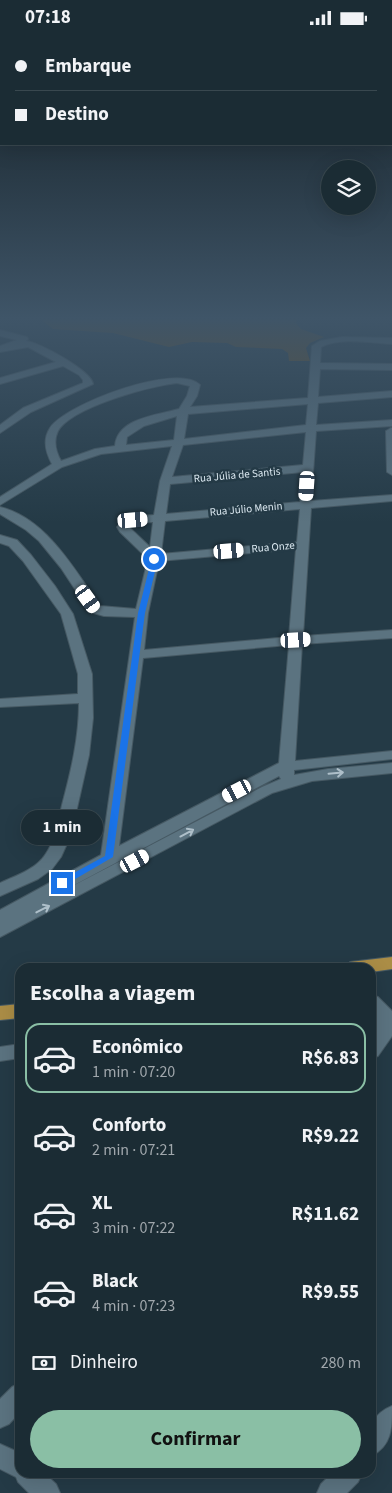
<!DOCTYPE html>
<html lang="pt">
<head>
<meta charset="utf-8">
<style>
  :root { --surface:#1b2c34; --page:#283840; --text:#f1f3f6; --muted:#a0a7ac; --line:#39484f; --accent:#8abfa5 }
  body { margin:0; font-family:"Source Sans 3",sans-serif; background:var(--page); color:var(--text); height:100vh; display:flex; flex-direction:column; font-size:19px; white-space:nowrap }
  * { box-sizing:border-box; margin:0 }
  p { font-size:16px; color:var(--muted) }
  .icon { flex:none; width:28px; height:28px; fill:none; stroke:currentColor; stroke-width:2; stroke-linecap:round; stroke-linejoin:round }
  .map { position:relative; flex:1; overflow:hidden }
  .panel { position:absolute; left:15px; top:928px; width:361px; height:515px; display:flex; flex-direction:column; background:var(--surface); border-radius:15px; box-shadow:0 5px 20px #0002,0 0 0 1px var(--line) }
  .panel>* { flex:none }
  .hud { position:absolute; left:0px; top:0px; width:392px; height:110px; box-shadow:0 5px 20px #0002,0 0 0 1px var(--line); display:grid; align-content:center; height:110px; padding:0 15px; background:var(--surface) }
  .fabs { position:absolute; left:321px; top:125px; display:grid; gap:10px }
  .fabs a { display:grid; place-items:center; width:55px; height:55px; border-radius:50%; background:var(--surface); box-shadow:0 5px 20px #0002,0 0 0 1px var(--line); font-size:25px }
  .end { position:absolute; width:22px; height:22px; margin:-11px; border:6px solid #1a73e8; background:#fff; box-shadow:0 0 0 2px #fff }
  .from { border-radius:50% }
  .bubble { position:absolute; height:35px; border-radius:18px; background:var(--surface); box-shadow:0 5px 20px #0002,0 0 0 1px var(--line); font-size:16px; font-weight:700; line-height:35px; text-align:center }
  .car { position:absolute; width:15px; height:30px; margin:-15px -8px; border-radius:6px; box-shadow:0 0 4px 1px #0007; background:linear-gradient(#fff 24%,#345 0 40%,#fff 0 76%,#345 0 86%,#fff 0) }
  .hud b { display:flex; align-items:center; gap:18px; height:48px; font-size:19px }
  .hud b+b { border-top:1px solid var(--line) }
  .hud i { width:12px; height:12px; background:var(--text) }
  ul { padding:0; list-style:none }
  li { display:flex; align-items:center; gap:15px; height:70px; margin:0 10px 8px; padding:0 5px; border:2px solid transparent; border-radius:15px }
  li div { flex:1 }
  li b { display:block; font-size:19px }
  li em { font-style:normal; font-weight:700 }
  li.current { border-color:var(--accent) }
  li>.icon { width:45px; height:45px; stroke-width:1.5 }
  h2 { padding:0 15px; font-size:22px; line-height:60px }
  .pay { display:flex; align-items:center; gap:12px; height:55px; padding:0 15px; font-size:19px }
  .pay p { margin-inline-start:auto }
  .action { display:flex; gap:10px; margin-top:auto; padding:10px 15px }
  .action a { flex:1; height:58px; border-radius:30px; background:var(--accent); color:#111; font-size:20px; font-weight:700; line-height:58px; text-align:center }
  .status { display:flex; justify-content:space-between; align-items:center; height:35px; padding:0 25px; background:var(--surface); direction:ltr }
  .status svg { height:14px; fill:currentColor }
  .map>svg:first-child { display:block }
  .green { fill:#684c1f }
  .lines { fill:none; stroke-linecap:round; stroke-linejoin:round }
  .minor-casing { stroke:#465963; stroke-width:2 }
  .major-casing { stroke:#465963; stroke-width:2 }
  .minor { fill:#5b7380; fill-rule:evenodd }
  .major { fill:#ab8d46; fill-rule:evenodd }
  .oneway { stroke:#aebfc9 }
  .route { fill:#1a73e8 }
  .labels { text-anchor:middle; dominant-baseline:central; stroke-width:5; stroke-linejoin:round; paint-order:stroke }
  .far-street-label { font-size:11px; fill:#dbe8f0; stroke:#243a46 }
</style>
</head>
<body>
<div class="status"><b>07:18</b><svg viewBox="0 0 49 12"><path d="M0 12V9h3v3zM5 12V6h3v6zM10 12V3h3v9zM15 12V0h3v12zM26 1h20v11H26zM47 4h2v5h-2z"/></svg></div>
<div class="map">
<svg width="392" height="1458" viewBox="0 0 392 1458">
  <rect width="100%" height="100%" fill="#243a46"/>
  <path class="green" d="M40,284H297L296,288L301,294L324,302L310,308L306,313L310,326H289L288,318L282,314L236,312L227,308L192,307L169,312L113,298L53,294Z"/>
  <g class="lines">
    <defs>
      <path id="minor" d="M0,295L27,302L28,304L26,306C39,307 92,336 93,349L31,377L0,398V390L23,373L83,348V345L79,340L63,331L0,349V343L56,327L28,312L0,317V311L17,305L0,301Z
        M342,302L392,303V309C371,308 341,302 321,312L320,328L392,329V335L320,334L318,362L392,356V362L318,368L316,390L392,385V391L316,396L311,466L392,460V466L311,473L303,601L392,595V603L302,609L295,726L392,716V724L294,735V740L328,734L392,728V738L312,746L272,758L0,902V888L2,887L0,888V875L101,820L135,582L104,581L90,577L61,533L39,506L26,495L0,479V472C46,483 75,535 100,571L136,574L148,524L120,497L117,492C126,480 141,481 154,480L160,446L172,411L101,419L62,432L0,470V462L52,429C46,418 42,405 50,393C66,369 177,327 200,350L197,361L190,372L308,363L312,311L320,306ZM177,348L190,351L187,361L179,374C158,380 117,383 115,411L95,414L61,426C56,417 53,406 58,396C72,372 150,351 177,348ZM308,369L306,390L184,404L188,379ZM177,381L174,405L126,410L127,402L144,391ZM306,397L303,430L172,442L183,410ZM303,437L300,467L166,479L170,449ZM300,474L297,507L161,519L165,486ZM153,487L150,512L129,492L135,488ZM296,514L289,602L144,615L148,578L159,526ZM289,610L279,728L119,811L143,623ZM279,741L281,744L262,752L44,866Z
        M391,393H392V440L387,437L386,396Z
        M0,500L17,505L31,520L55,551L73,579L92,639L93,683L89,720L71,800L61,822L52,834L38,844L0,861V848C15,841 35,835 45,820C55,806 58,787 62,770C71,736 79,703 79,668L0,672V664L78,659V639L61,579L23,526L9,511L0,508Z
        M371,960L378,962L392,976V1001L378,1021L371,1023V1001L377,994V983L371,978Z
        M20,1009V1023L0,1026V1012Z
        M20,1348V1377L9,1389L0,1393V1364L12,1352Z
        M392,1371C392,1393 392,1411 371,1421C371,1398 367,1381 392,1371Z
        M0,1409L20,1418V1438H44L56,1449L60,1458H29L18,1447L16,1442L0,1434Z
        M332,1438H362L358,1447L347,1458H317L321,1449Z"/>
      <path id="major" d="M392,922V934L371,937V932H347L350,927Z
        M20,969V983L0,985V971Z"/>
    </defs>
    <use href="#minor" class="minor-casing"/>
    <use href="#major" class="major-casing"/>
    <use href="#minor" class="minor"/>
    <use href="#major" class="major"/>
  </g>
  <defs><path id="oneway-shaft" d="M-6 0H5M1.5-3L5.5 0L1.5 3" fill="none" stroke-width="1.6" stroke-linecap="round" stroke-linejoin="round" transform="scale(1.25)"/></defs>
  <g class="oneway">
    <use href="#oneway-shaft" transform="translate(336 738) rotate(-5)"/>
    <use href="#oneway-shaft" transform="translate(187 798) rotate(-28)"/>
    <use href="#oneway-shaft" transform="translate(43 874) rotate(-27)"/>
  </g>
  <linearGradient id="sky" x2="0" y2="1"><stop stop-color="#142026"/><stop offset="0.58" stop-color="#3f5568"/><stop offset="1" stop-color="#3f5568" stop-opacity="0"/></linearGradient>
  <rect width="392" height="488" fill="url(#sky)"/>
  <path class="route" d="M152,522L158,524L145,578L113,822L65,850H59V846L105,821L138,578Z"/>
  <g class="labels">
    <g class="far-street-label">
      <text transform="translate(237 440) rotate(-5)">Rua Júlia de Santis</text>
      <text transform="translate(246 474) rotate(-5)">Rua Júlio Menin</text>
      <text transform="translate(273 512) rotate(-5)">Rua Onze</text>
    </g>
  </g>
</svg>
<div class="fabs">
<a><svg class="icon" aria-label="layers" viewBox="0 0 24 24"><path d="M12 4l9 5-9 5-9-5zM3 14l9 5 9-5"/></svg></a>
</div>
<i class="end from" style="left:154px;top:524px"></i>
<i class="end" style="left:62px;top:848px"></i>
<div class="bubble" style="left:21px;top:775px;width:82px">1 min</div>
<i class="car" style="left:307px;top:451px;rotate:184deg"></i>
<i class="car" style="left:133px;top:485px;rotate:85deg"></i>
<i class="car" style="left:229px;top:516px;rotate:85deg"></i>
<i class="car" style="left:88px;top:564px;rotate:144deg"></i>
<i class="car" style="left:296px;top:605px;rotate:87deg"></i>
<i class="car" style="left:237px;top:756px;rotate:243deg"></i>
<i class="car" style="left:135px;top:826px;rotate:62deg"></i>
<div class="hud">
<b><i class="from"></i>Embarque</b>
<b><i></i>Destino</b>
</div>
<section class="panel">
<h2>Escolha a viagem</h2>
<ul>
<li class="current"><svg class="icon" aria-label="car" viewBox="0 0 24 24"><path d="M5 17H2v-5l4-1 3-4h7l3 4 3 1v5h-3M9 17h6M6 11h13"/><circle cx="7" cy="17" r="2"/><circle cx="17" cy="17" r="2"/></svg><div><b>Econômico</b><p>1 min · 07:20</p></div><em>R$6.83</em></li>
<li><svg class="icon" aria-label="car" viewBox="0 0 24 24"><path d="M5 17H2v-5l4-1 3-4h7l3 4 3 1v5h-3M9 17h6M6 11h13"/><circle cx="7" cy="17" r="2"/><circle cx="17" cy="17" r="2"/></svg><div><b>Conforto</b><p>2 min · 07:21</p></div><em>R$9.22</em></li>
<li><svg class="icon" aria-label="car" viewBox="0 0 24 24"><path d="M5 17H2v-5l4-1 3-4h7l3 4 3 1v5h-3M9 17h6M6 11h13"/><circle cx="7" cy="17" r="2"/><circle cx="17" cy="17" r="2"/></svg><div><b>XL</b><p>3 min · 07:22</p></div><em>R$11.62</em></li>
<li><svg class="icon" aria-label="car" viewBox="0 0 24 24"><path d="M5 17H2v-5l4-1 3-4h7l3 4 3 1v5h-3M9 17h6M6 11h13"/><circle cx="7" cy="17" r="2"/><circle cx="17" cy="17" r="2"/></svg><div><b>Black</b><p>4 min · 07:23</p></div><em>R$9.55</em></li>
</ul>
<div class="pay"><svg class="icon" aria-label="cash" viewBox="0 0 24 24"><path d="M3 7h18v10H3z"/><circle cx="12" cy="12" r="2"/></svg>Dinheiro<p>280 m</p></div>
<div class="action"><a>Confirmar</a></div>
</section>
</div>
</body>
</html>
